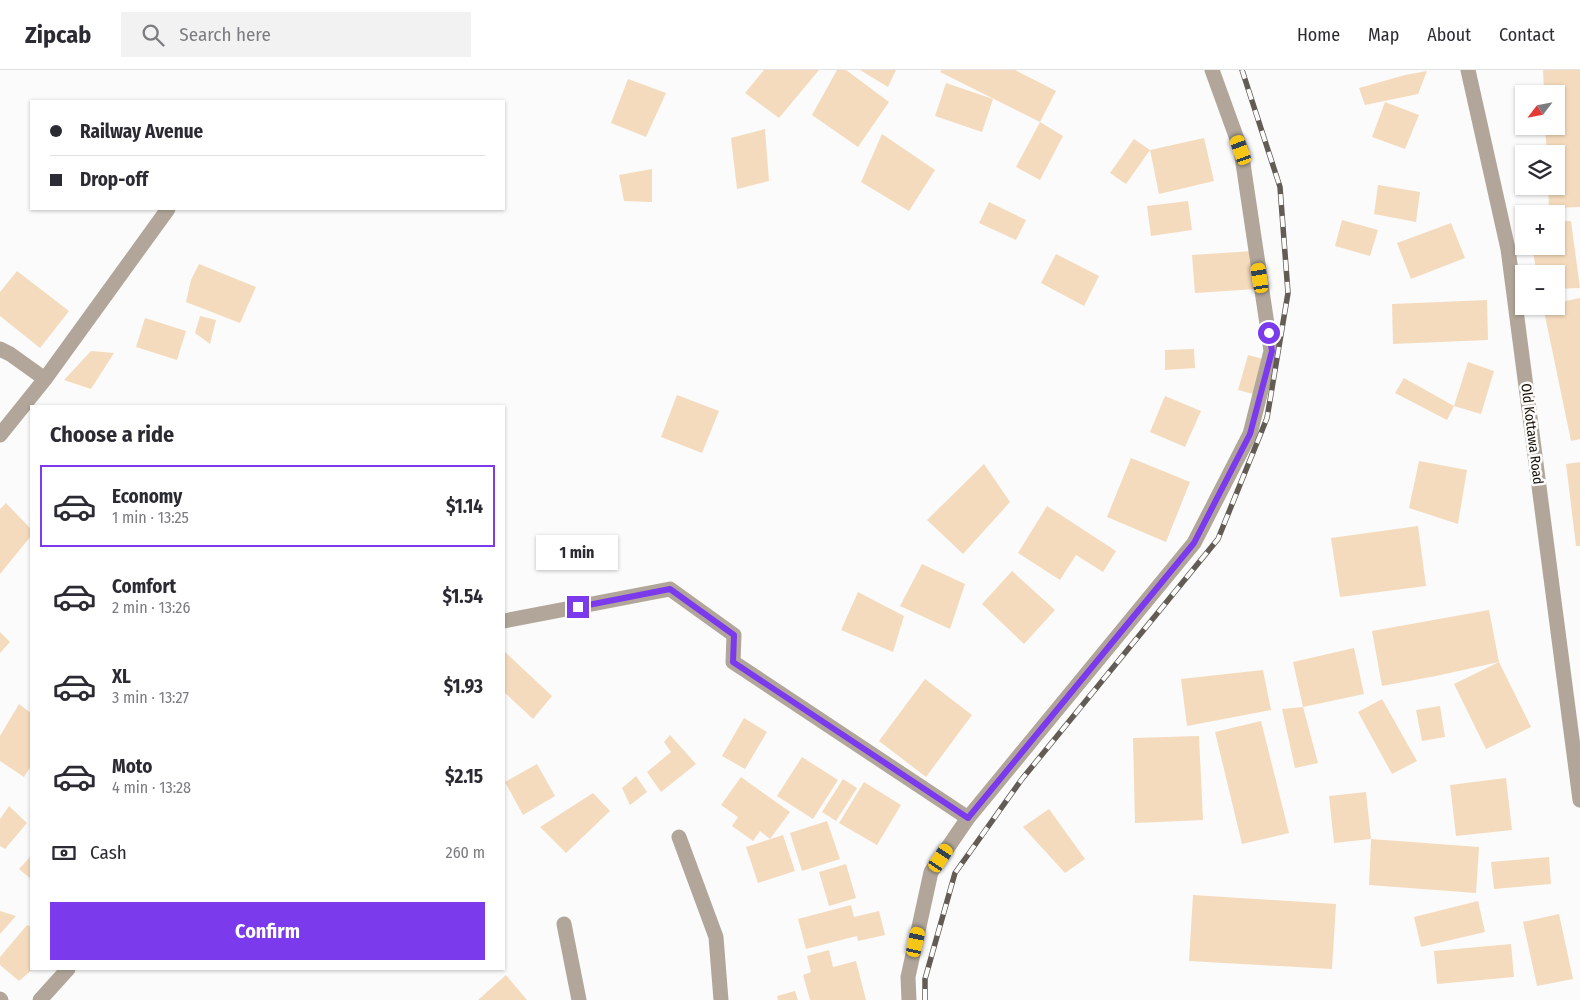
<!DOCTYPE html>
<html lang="en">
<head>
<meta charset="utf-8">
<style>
  :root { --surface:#fff; --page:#f2f2f3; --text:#2b2b33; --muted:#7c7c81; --line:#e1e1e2; --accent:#7c3aed }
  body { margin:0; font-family:"Fira Sans Condensed",sans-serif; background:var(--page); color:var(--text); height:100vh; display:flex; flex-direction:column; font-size:19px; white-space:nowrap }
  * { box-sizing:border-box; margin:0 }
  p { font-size:16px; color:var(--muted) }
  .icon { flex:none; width:28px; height:28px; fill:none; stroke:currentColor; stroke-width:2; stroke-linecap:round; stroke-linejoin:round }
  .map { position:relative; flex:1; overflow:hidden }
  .details { position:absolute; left:30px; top:335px; width:475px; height:565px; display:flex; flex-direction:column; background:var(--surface); border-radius:0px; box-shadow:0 1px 4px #0004 }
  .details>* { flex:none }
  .top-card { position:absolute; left:30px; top:30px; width:475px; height:110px; border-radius:0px; box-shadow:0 1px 4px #0004; display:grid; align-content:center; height:110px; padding:0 20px; background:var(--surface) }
  .needle { width:32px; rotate:238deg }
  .controls { position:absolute; left:1515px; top:15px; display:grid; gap:10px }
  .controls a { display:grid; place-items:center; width:50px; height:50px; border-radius:0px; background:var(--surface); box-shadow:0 1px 4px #0004; font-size:25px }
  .end { position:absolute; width:22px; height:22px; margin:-11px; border:6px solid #7c3aed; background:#fff; box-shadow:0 0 0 2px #fff }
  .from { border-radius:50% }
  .bubble { position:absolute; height:35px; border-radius:0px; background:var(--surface); box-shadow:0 1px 4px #0004; font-size:16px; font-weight:700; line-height:35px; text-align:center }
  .car { position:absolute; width:15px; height:30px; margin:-15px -8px; border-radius:6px; box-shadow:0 0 4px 1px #0007; background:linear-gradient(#f5c518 24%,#345 0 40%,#f5c518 0 76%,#345 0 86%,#f5c518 0) }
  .top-card b { display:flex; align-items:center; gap:18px; height:48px; font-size:19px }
  .top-card b+b { border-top:1px solid var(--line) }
  .top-card i { width:12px; height:12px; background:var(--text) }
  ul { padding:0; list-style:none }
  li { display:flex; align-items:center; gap:15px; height:82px; margin:0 10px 8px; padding:0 10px; border:2px solid transparent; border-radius:0px }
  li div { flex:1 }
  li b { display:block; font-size:19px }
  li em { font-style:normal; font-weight:700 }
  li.current { border-color:var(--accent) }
  li>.icon { width:45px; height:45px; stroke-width:1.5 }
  h2 { padding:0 20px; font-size:22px; line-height:60px }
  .pay { display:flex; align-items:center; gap:12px; height:55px; padding:0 20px; font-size:19px }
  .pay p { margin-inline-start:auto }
  .button { display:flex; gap:10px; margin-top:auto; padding:10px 20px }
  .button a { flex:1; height:58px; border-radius:0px; background:var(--accent); color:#fff; font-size:20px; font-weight:700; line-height:58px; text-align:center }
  header { display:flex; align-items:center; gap:30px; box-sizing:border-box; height:70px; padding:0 25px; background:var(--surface); border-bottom:1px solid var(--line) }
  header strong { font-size:24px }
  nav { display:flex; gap:28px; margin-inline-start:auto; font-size:18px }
  .search { width:350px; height:45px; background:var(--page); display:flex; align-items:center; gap:12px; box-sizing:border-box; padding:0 18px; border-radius:0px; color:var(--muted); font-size:19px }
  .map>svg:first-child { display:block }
  .building { fill:#f5dbbd }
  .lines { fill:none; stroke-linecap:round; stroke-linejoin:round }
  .minor { stroke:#b1a699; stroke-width:15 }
  .tertiary { stroke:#b1a699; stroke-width:15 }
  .rail-casing { stroke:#625c55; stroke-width:5.5 }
  .rail { stroke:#fbfbfb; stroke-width:4; stroke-dasharray:11; stroke-linecap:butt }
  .route { stroke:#7c3aed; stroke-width:6 }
  .labels { text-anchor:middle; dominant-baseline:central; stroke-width:5; stroke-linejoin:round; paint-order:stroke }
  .street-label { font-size:14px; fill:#191006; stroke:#fbfbfb }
</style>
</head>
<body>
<header>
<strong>Zipcab</strong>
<div class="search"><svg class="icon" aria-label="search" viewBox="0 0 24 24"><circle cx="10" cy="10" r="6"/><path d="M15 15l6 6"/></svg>Search here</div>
<nav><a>Home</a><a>Map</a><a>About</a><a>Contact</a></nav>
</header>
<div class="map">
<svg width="1580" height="930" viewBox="0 0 1580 930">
  <rect width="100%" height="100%" fill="#fbfbfb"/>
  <path class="building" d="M764,0H819L779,48L745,23Z
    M837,0H846L889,32L858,77L812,45Z
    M860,0H896L888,17Z
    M942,0H1015L1056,21L1040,52L940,2Z
    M1543,0H1580V137L1549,138L1548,116H1556V84H1547L1545,56H1556V24H1544Z
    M1427,1L1418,24L1365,35L1359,18L1405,5Z
    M628,9L666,23L646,67L611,53Z
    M946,13L993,29L982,62L935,46Z
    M1385,32L1419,45L1405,79L1372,67Z
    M1040,52L1063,66L1040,110L1016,97Z
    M765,59L769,111L737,119L731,68Z
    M882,64L935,100L909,141L861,112Z
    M1204,68L1214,111L1159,124L1150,80Z
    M1134,69L1150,80L1126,114L1110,103Z
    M652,99V132L624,131L619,105Z
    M1378,115L1420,122L1416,152L1374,144Z
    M1188,131L1192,160L1151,166L1147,136Z
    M989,132L1026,150L1016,170L979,153Z
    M1342,150L1378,160L1370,186L1335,176Z
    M1556,151H1571L1580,218L1556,219V204H1537L1532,176H1556Z
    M1451,153L1465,188L1411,209L1397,173Z
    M1253,181L1256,219L1195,223L1192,185Z
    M1056,184L1099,206L1084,236L1041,213Z
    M199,194L256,217L240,253L186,232L191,210Z
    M17,201L69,241L40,278L0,246V222Z
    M1580,228V369L1571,371L1543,236H1556V233Z
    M1487,230L1488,270L1393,274L1392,234Z
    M200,246L216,250L210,274L195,263Z
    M145,248L186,261L177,290L136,277Z
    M1194,279L1195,298L1165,300V280Z
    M91,281L114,283L91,319L64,310Z
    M1248,285L1267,290L1257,325L1238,320Z
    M1468,292L1494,301L1481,344L1454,336Z
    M1404,308L1454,336L1447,350L1395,323Z
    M677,325L719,341L702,383L661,367Z
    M1165,326L1201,341L1185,377L1150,362Z
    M1131,388L1190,412L1166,472L1107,447Z
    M1419,391L1467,400L1458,454L1409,438Z
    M1580,392V476H1576L1566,394Z
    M984,394L1010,432L963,484L927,450Z
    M6,433L31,459V466L0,504V439Z
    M1047,436L1116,481L1103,502L1076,485L1060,510L1018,483Z
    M1418,456L1426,516L1340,527L1331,468Z
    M922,494L965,514L950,559L900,536Z
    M1012,501L1055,540L1024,574L982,534Z
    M858,522L904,546L893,582L841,560Z
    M1489,540L1499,592L1436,606L1382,616L1372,561Z
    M0,562L10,572L0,583Z
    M1354,578L1364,624L1303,637L1293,592Z
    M504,581L552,626L533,649L504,622Z
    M1499,592L1531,657L1486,679L1454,614Z
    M1263,600L1271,640L1187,656L1181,609Z
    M925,609L972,645L926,707L879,671Z
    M1382,629L1417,691L1392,704L1358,642Z
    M19,634L31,643V696L24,707L0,691V666Z
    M1440,636L1445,667L1422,671L1416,640Z
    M1303,637L1318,693L1295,698L1282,639Z
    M744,648L767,662L745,699L722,686Z
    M1261,651L1289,763L1242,774L1215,662Z
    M670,665L696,694L661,722L647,702L671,682L664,672Z
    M1199,666L1203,750L1135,753L1133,668Z
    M802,687L838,710L813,749L777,726Z
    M537,694L555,726L523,745L505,712Z
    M636,706L647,722L630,735L622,718Z
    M741,707L790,742L770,769L760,761L753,771L732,756L738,747L721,735Z
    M1506,708L1512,760L1456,766L1450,715Z
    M843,709L857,718L836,751L822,742Z
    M864,712L901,735L877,775L839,753Z
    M1366,722L1371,769L1334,773L1329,726Z
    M593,723L610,741L566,783L540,757Z
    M9,736L27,753L5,779L0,776V749Z
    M1049,739L1085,789L1065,803L1023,757Z
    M827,751L840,789L802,801L790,763Z
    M783,765L795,801L758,813L746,777Z
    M1371,769L1479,777L1476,823L1369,815Z
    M31,786V809L19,799Z
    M1549,787L1551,814L1494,819L1491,792Z
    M846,794L856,828L829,836L819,802Z
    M1193,825L1336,834L1332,899L1189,891Z
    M1478,831L1485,862L1421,877L1414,847Z
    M851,835L854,847L879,841L885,865L858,871L857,866L806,879L798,849Z
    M0,841L16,846L0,864Z
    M1559,844L1573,909L1537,916L1523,852Z
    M27,855L31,857V899H33L19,911L0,895V887Z
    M1511,874L1514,907L1437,914L1434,881Z
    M829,880L833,897L856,891L866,930H810L803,905L811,902L807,886Z
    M506,905L527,930H478Z
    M795,921L798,930H778L777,926Z"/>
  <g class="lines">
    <path class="minor" d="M0,279L10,284L45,309
      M0,365L45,309L168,139
      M504,551L670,519L734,565L733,592L968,748
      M679,767L716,867L721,930
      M564,854L579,930
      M0,929L1,930
      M40,930L68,899
      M909,930L908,907L931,802L968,748L1194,473L1250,364L1271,281L1241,80L1212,0"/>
    <path class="tertiary" d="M1468,0L1508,179L1580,730"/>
    <defs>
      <path id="rail" d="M925,930V909L955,803L1022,709L1218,469L1267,348L1288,223L1280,117L1242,0"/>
    </defs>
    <use href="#rail" class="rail-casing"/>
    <use href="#rail" class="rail"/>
  </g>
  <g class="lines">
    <path class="route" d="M578,537L670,519L734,565L733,592L968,748L1194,473L1250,364L1272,281L1269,263"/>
  </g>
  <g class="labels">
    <g class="street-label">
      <text transform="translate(1532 364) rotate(83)">Old Kottawa Road</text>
    </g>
  </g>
</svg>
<div class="controls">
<a><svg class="needle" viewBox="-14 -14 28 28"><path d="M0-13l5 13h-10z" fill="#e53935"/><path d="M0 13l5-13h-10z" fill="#7c7c81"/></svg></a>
<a><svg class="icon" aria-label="layers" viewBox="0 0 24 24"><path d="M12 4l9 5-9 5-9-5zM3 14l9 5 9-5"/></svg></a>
<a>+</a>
<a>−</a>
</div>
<i class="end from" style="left:1269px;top:263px"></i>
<i class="end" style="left:578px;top:537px"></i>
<div class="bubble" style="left:536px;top:465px;width:82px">1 min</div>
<i class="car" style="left:1241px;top:80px;rotate:340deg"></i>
<i class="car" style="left:1260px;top:208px;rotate:351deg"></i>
<i class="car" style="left:941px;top:788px;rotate:34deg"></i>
<i class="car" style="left:916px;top:872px;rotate:12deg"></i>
<div class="top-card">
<b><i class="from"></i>Railway Avenue</b>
<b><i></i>Drop-off</b>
</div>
<section class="details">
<h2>Choose a ride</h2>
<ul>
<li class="current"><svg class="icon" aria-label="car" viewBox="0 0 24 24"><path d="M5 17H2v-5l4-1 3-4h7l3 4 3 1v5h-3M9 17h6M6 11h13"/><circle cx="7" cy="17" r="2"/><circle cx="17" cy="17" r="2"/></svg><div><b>Economy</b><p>1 min · 13:25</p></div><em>$1.14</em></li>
<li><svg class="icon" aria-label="car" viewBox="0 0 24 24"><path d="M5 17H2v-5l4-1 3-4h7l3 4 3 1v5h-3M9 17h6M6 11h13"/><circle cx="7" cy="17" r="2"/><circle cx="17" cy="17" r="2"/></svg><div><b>Comfort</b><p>2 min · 13:26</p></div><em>$1.54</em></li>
<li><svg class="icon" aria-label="car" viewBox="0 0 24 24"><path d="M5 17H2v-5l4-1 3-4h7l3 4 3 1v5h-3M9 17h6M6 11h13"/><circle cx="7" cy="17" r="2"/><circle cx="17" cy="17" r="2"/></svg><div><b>XL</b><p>3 min · 13:27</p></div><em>$1.93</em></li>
<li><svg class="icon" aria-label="car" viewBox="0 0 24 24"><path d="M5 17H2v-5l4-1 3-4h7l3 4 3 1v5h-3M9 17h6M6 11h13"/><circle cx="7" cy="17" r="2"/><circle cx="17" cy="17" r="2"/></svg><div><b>Moto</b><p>4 min · 13:28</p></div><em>$2.15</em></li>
</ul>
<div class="pay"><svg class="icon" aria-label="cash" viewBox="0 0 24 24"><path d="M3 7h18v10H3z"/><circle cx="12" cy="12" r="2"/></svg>Cash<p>260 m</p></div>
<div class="button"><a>Confirm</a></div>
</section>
</div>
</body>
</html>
